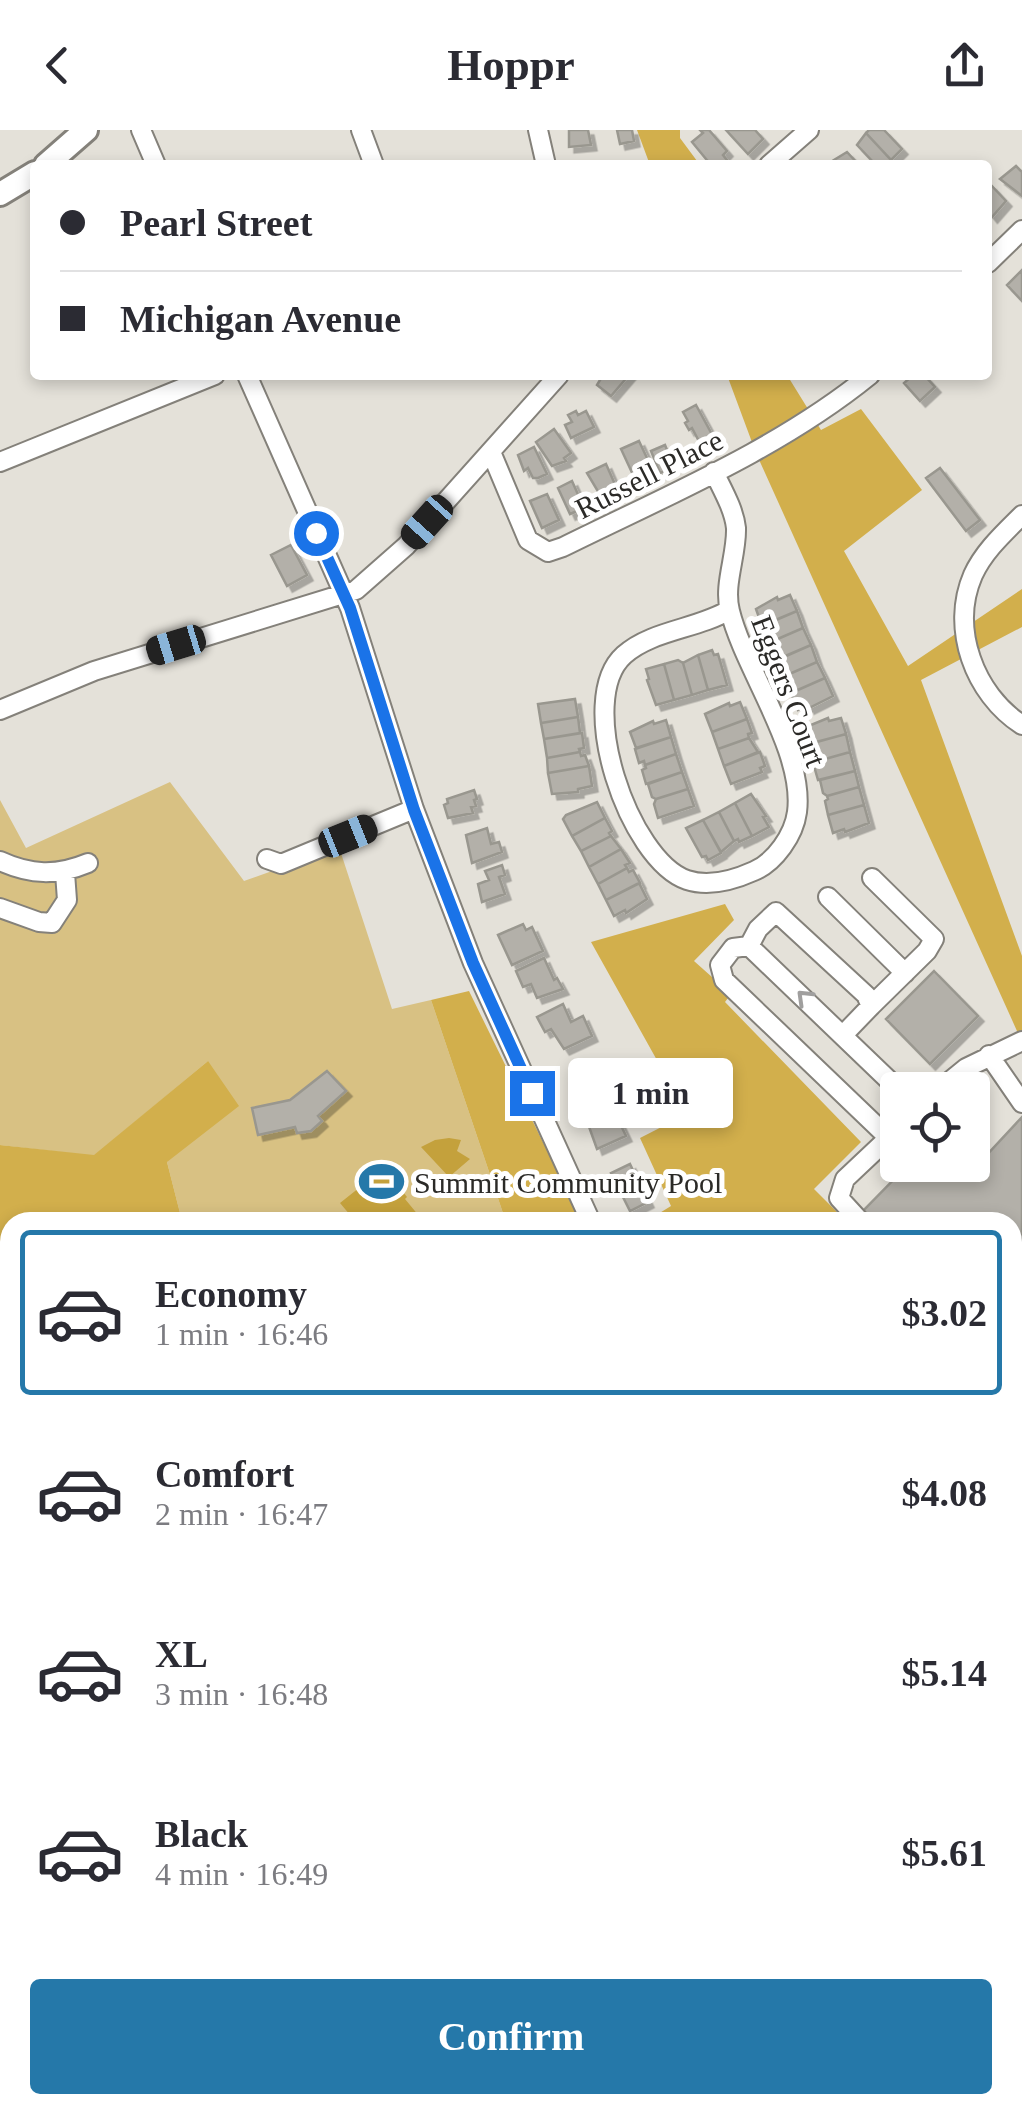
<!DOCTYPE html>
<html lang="en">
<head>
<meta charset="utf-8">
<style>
  :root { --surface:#fff; --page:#f2f2f3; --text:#2b2b33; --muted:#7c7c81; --line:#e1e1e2; --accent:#2578a9 }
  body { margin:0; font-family:"Times New Roman",serif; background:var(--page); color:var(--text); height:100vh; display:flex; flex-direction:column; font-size:38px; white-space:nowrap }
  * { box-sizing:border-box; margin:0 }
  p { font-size:32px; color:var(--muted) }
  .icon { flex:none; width:55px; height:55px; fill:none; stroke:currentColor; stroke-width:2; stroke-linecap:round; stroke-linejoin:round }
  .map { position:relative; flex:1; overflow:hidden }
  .side { position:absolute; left:0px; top:1082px; width:1022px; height:902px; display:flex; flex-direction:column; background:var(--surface); border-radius:30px 30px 0 0; box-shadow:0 5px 15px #0003 }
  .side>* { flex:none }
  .hud { position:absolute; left:30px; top:30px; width:962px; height:220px; border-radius:10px; box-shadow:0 5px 15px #0003; display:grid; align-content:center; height:220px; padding:0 30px; background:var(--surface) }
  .tools { position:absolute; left:880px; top:942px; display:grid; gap:20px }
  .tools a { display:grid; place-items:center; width:110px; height:110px; border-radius:10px; background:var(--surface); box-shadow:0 5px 15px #0003; font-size:50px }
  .end { position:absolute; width:45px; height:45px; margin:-22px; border:12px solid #1a73e8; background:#fff; box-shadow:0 0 0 5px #fff }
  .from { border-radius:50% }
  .bubble { position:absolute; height:70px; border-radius:10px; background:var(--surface); box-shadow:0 5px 15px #0003; font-size:32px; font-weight:600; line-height:70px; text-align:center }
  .car { position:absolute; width:30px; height:60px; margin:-30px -15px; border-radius:12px; box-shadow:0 0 8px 2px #0007; background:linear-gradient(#222 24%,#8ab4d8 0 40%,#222 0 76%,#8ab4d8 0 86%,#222 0) }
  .hud b { display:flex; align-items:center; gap:35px; height:95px; font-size:38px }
  .hud b+b { border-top:2px solid var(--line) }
  .hud i { width:25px; height:25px; background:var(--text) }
  ul { padding:18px 0 0; list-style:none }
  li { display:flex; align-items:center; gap:30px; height:165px; margin:0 20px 15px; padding:0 10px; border:5px solid transparent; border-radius:10px }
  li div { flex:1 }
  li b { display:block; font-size:38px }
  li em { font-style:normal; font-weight:600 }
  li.active { border-color:var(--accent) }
  li>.icon { width:90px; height:90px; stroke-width:1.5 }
  .cta { display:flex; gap:20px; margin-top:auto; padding:20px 30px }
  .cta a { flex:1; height:115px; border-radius:10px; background:var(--accent); color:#fff; font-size:40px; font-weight:600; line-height:115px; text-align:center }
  header { display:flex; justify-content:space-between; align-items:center; height:130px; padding:0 30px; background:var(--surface); font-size:45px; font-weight:600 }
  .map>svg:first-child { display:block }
  .green { fill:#d8c183 }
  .forest { fill:#d2af4c }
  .water { fill:#c4a13c }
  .building { fill:#b3b0a9; stroke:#99978f; stroke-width:2.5; filter:url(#shadow) }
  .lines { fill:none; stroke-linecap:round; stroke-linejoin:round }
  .minor-casing { stroke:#84817a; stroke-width:22 }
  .major-casing { stroke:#84817a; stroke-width:28 }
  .highway-casing { stroke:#84817a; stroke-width:30 }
  .path { stroke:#807e79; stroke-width:2.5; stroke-dasharray:5 5; stroke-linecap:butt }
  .minor { stroke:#fff; stroke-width:18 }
  .major { stroke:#fff; stroke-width:22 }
  .highway { stroke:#fff; stroke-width:25 }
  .oneway { stroke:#a09f9e }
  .route { stroke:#1a73e8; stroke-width:12 }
  .labels { text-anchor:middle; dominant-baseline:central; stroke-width:10; stroke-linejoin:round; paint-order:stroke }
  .street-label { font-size:30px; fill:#2b2a27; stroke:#fff }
  .poi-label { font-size:30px; fill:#2b2a27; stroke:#fff; text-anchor:start }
</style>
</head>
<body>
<header><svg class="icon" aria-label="back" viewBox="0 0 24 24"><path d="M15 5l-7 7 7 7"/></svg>Hoppr<svg class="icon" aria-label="share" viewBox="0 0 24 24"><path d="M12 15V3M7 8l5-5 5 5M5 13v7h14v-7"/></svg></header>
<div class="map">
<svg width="1022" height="1983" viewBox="0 0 1022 1983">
  <defs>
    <filter id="shadow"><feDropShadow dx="5.5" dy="5.5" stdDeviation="0" flood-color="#0004"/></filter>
  </defs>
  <rect width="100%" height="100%" fill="#e4e1d9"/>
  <path class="green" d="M170,652L244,751L339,717L392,879L431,870L506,1092H216L180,1083L167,1032L208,931L94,1026L0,1015V670L26,718Z"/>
  <path class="forest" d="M637,0H680V8L700,35H650Z
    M727,245H787L821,300L861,279L922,360L844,421L908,536L1022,459V497L921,550L1022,826V912L756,323Z
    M725,774L734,790L694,831L731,864L725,872L861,1012L814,1059L847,1092H645L671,1076L640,1008L687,984L591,812Z
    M469,861L582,1092H506L431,870Z
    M208,931L239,976L167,1032L180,1083L216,1092H10V1926H0V1015L94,1025Z
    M1013,1237L1022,1243V1899L1013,1900Z"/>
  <path class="water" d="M449,1008L461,1010L457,1021L470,1029L449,1047L421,1017L435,1010Z
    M384,1038L407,1067L405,1069L424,1092H356L340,1073Z"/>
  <path class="building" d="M569,0H588L591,15L569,17Z
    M617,0H632L634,11L620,14Z
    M700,0H709L727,21L723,25L731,35H711L692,12L703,3Z
    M726,0H755L763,9L748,24Z
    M869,0H884L902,19L891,30L866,3Z
    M866,3L891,30L885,35H876L857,15Z
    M847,22L859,35H839L834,30Z
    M1016,36L1022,42V66L1000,49Z
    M991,55L1006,71L992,87L988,82V59Z
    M1022,140V171L1007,155Z
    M629,245L611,266L597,255L603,245Z
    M913,245H924L935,257L920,271L904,253Z
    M696,275L715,310L702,317L692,298L689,300L685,293L688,291L683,282Z
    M576,281L578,285L586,281L594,297L571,308L565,295L572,292L568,285Z
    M554,299L571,323L564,328L566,331L552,336L536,312Z
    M639,311L653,341L635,349L621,319Z
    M665,315L674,337L660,343L651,321Z
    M534,317L547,344L538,348H533L528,338L524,341L518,325Z
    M606,334L617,359L614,360L616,364L603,370L587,343Z
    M940,338L980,390L966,401L926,348Z
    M572,351L584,378L570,384L558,358Z
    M547,364L559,390L542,398L530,371Z
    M291,415L307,445L287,456L271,425Z
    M790,465L797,481L762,496L756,479L777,467L778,470Z
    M797,481L803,498L773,511L771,508L767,509L761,496Z
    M803,498L811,515L776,530L770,517L774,515L773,511Z
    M811,515L817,532L787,545L783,542L777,530Z
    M712,520L714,525L718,524L727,555L708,560L698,525Z
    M698,525L708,560L692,565L683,533Z
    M678,530L683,533L692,565L674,570L664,534Z
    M817,532L825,548L791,563L785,549L788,548L787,545Z
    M664,534L674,570L656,575L647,550L649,549L646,539Z
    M825,548L833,566L809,578L808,575L798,580L791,563Z
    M575,569L578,587L541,593L538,574Z
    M740,572L747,589L712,602L705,584L729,573L730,576Z
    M578,587L580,603L544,609L541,593Z
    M828,588L829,591L841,588L846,604L810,614L806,597Z
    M747,589L752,603L748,604L749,608L718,619L712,602Z
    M666,590L671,607L636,618L630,602L653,591L654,594Z
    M582,603L584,618L579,619L580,622L547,628L544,609Z
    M846,604L850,622L818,631L817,627L813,628L809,614Z
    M671,607L676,624L645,635L644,631L639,633L635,619Z
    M749,608L758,622L724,636L718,619Z
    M580,622L581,626L585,625L589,636L548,643L547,628Z
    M760,622L765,636L760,638L762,642L731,654L724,636Z
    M850,622L855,641L818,650L814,636L819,635L818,631Z
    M676,624L682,642L646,654L642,640L646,638L645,635Z
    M589,636L592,656L578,659V662L552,664L548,643Z
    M855,641L859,657L827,666L823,663L820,650Z
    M682,642L688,659L656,669L652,667L648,654Z
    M859,657L864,675L828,685L825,671L828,669L827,666Z
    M688,659L694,676L658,688L654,674L656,669Z
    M474,660L477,669L474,670L476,676L471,677L473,683L448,688L444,675L448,673L447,669Z
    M751,664L766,686L763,687L769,697L752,706L735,673Z
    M597,672L605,688L572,706L563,689L566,685Z
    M735,673L752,706L739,712L738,709L734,711L719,682Z
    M864,675L869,693L845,702L844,699L833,703L828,685Z
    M719,682L734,711L721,722L703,690Z
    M605,688L612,701L609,703L611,706L581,721L572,706Z
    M703,690L721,723L708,730L706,726L702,727L686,698Z
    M487,698L491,714L499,712L502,722L472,733L466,705Z
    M611,706L621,719L589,737L581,721Z
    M621,719L630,733L625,735L627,738L598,754L589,737Z
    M502,735L505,745L499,747L505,764L482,772L478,754L489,750L485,741Z
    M627,738L629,742L633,740L640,753L606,770L598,754Z
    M639,753L647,769L626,783L625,780L614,786L606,770Z
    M523,794L526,800L532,797L543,821L512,835L498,805Z
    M544,828L554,850L557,848L563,859L537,868L531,854L523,857L516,841Z
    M934,841L978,886L930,934L886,889Z
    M563,874L571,892L583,886L592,906L564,919L551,899L545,902L537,887Z
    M327,941L346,961L318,986L322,991L311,1001L297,1003L295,997L258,1005L252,978L290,970Z
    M599,973L603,981L612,977L626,1006L597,1019L583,980Z
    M1022,987V1194L1012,1184V1092H873L862,1082L908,1035H972V1021L982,1030Z
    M630,1034L648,1072L630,1081L611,1043Z"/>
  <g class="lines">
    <defs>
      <path id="minor" d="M141,0L156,35
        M361,0L374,35
        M538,0L546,35
        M769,35L809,0
        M988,133L1022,100
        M247,245L350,478L414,679L473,833L591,1092
        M491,322L528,410L548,422L563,417C668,365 779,319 870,245
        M0,332L215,245
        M714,342C722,359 734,379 736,398C737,425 723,455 730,481C744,539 805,621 797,682C794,705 775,732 754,741C734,750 708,757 687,750C629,730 574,570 624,525C652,500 698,499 729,480
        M1022,385C1004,403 984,421 973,445C950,498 974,564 1022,595
        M0,580L94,541L356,460L406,416L559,245
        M267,729L281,734L414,679
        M0,731C30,745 57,746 88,733
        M828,767L905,843
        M0,778L39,792L52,793L67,770L65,743
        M749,816L758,799L776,782L866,865L871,876L843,905
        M871,876L927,821L934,809L872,748
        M989,925L1022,973
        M939,960L966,938L1022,911
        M889,1008L724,850L720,835L733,818L749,816L899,960
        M861,1092L839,1068L845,1049L897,1000
        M1012,1222L1022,1227
        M0,1724L10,1727"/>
      <path id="major" d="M46,35L86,0
        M0,64L35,43"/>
      <path id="highway" d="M0,1958L10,1959
        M1012,1964H1022"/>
    </defs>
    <use href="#minor" class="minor-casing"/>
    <use href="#major" class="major-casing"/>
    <use href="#highway" class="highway-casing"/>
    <path class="path" d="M1012,1572L1022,1577
      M0,1905H10"/>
    <use href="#minor" class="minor"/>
    <use href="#major" class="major"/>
    <use href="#highway" class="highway"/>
  </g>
  <defs><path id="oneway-chevron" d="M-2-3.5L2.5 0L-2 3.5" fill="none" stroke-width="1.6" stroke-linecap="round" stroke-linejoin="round" transform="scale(2.5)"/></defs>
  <use class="oneway" href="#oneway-chevron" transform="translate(804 867) rotate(-136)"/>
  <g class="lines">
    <path class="route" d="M316,403L350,478L414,680L473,833L532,963"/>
  </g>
  <defs>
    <symbol id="stadium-bare" viewBox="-9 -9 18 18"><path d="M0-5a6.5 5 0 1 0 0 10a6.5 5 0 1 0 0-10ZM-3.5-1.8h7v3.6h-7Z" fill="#2578a9" stroke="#fff" stroke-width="2.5" paint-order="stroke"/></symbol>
  </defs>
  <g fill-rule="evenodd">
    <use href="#stadium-bare" x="350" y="1020" width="63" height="63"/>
  </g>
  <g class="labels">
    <g class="street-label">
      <text transform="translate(649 344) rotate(-27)">Russell Place</text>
      <text transform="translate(789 561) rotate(69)">Eggers Court</text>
    </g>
    <g class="poi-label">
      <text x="414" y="1052">Summit Community Pool</text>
    </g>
  </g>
</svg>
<div class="tools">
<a><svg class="icon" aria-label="locate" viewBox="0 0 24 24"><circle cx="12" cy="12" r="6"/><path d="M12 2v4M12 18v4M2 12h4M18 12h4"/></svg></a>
</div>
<i class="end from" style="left:316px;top:403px"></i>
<i class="end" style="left:532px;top:963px"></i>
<div class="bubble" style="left:568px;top:928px;width:165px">1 min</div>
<i class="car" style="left:427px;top:392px;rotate:222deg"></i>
<i class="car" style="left:176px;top:515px;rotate:253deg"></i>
<i class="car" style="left:348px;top:706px;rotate:68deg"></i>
<div class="hud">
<b><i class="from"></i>Pearl Street</b>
<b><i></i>Michigan Avenue</b>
</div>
<section class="side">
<ul>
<li class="active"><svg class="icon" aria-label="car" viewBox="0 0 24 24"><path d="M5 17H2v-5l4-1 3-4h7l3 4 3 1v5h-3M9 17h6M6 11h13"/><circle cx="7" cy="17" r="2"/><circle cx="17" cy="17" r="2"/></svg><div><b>Economy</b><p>1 min · 16:46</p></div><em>$3.02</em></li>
<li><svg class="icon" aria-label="car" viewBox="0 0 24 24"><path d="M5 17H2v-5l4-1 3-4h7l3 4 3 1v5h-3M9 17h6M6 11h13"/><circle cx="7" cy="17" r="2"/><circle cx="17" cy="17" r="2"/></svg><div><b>Comfort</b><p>2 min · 16:47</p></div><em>$4.08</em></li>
<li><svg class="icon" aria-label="car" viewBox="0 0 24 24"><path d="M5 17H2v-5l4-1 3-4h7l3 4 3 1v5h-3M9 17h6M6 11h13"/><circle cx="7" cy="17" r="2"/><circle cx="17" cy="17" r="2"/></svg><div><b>XL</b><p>3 min · 16:48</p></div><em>$5.14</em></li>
<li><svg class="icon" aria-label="car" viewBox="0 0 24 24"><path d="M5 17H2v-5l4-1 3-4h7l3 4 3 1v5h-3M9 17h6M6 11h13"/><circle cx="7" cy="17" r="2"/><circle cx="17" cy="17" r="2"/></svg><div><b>Black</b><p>4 min · 16:49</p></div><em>$5.61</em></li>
</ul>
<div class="cta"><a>Confirm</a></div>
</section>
</div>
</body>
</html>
